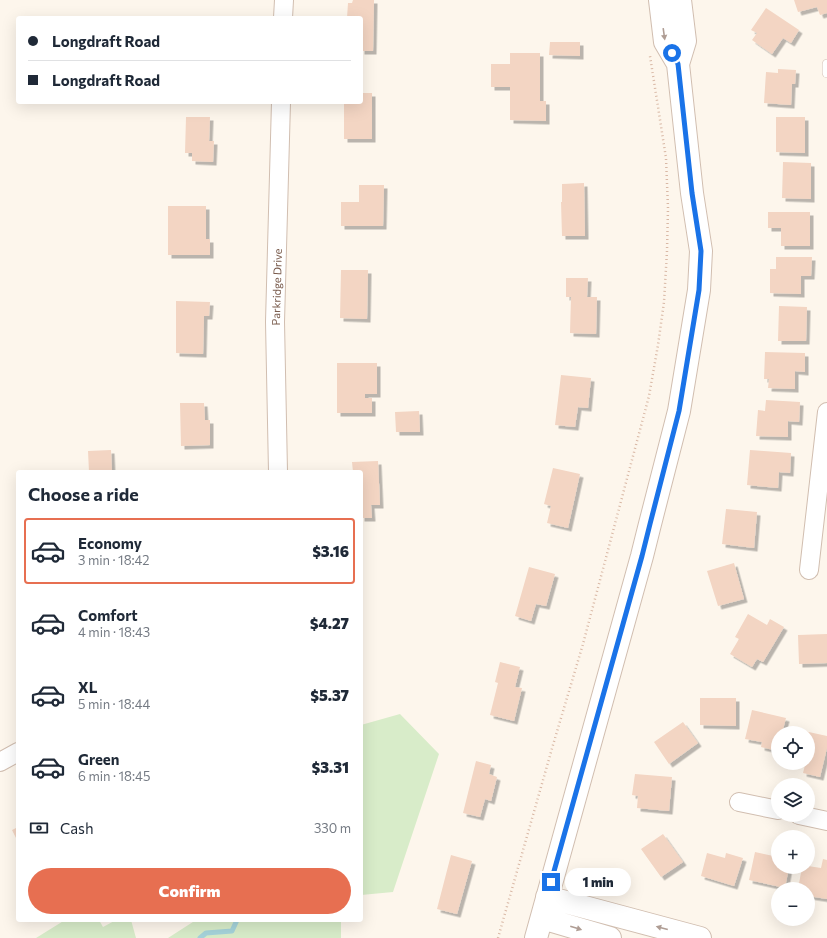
<!DOCTYPE html>
<html lang="en">
<head>
<meta charset="utf-8">
<style>
  :root { --surface:#fff; --page:#f6f6f7; --text:#1f2937; --muted:#747a83; --line:#e0e1e3; --accent:#e76f51 }
  body { margin:0; font-family:Commissioner,sans-serif; background:var(--page); color:var(--text); height:100vh; display:flex; flex-direction:column; font-size:15px; white-space:nowrap }
  * { box-sizing:border-box; margin:0 }
  p { font-size:13px; color:var(--muted) }
  .icon { flex:none; width:22px; height:22px; fill:none; stroke:currentColor; stroke-width:2; stroke-linecap:round; stroke-linejoin:round }
  .map { position:relative; flex:1; overflow:hidden }
  .panel { position:absolute; left:16px; top:470px; width:347px; height:452px; display:flex; flex-direction:column; background:var(--surface); border-radius:4px; box-shadow:0 4px 16px #0002 }
  .panel>* { flex:none }
  .banner { position:absolute; left:16px; top:16px; width:347px; height:88px; border-radius:4px; box-shadow:0 4px 16px #0002; display:grid; align-content:center; height:88px; padding:0 12px; background:var(--surface) }
  .controls { position:absolute; left:771px; top:726px; display:grid; gap:8px }
  .controls a { display:grid; place-items:center; width:44px; height:44px; border-radius:50%; background:var(--surface); box-shadow:0 4px 16px #0002; font-size:20px }
  .end { position:absolute; width:18px; height:18px; margin:-9px; border:5px solid #1a73e8; background:#fff; box-shadow:0 0 0 2px #fff }
  .from { border-radius:50% }
  .bubble { position:absolute; height:28px; border-radius:14px; background:var(--surface); box-shadow:0 4px 16px #0002; font-size:13px; font-weight:800; line-height:28px; text-align:center }
  .banner b { display:flex; align-items:center; gap:14px; height:38px; font-size:15px }
  .banner b+b { border-top:1px solid var(--line) }
  .banner i { width:10px; height:10px; background:var(--text) }
  ul { padding:0; list-style:none }
  li { display:flex; align-items:center; gap:12px; height:66px; margin:0 8px 6px; padding:0 4px; border:2px solid transparent; border-radius:4px }
  li div { flex:1 }
  li b { display:block; font-size:15px }
  li em { font-style:normal; font-weight:800 }
  li.selected { border-color:var(--accent) }
  li>.icon { width:36px; height:36px; stroke-width:1.5 }
  h2 { padding:0 12px; font-size:18px; line-height:48px }
  .pay { display:flex; align-items:center; gap:10px; height:44px; padding:0 12px; font-size:15px }
  .pay p { margin-inline-start:auto }
  .action { display:flex; gap:8px; margin-top:auto; padding:8px 12px }
  .action a { flex:1; height:46px; border-radius:24px; background:var(--accent); color:#fff; font-size:16px; font-weight:800; line-height:46px; text-align:center }
  .map>svg:first-child { display:block }
  .green { fill:#d8ecc9 }
  .lines { fill:none; stroke-linecap:round; stroke-linejoin:round }
  .stream { stroke:#a5d3da; stroke-width:5 }
  .building { fill:#f3d5c3; filter:url(#shadow) }
  .service-casing { stroke:#d1beb0; stroke-width:10 }
  .minor-casing { stroke:#d1beb0; stroke-width:20 }
  .tertiary-casing { stroke:#d1beb0; stroke-width:24 }
  .path { stroke:#d9b8a5; stroke-width:2.5; stroke-dasharray:1 3; stroke-linecap:butt }
  .service { stroke:#fff; stroke-width:9 }
  .minor { stroke:#fff; stroke-width:18 }
  .tertiary { stroke:#fff; stroke-width:22 }
  .oneway { fill:#af9d94 }
  .route { stroke:#1a73e8; stroke-width:5 }
  .labels { text-anchor:middle; dominant-baseline:central; stroke-width:3; stroke-linejoin:round; paint-order:stroke }
  .street-label { font-size:11px; fill:#7a5c4d; stroke:#fffaf3 }
</style>
</head>
<body>
<div class="map">
<svg width="827" height="938" viewBox="0 0 827 938">
  <defs>
    <filter id="shadow"><feDropShadow dx="3.5" dy="3.5" stdDeviation="0" flood-color="#0004"/></filter>
  </defs>
  <rect width="100%" height="100%" fill="#fdf6ec"/>
  <path class="green" d="M400,714L439,754L393,892L361,895V725Z
    M65,920H99L103,927L116,920H131L136,938H36Z
    M196,920H341V938H168Z"/>
  <g class="lines">
    <path class="stream" d="M200,938L206,933L232,931L237,920"/>
  </g>
  <path class="building" d="M353,0H374L373,51H361V18H347L348,3H352Z
    M794,0H827V13L820,15L817,7L798,12Z
    M766,8L799,30L791,43L783,38L772,54L752,40L757,33L751,30Z
    M550,42H580V56L549,55Z
    M510,53H540V101H546V121L510,120V87H491V64H510Z
    M778,69L796,70L795,84H792L791,105L764,103L766,72L778,73Z
    M361,93H372V139H344V102H361Z
    M186,117H210L209,141H214L213,162L192,161V153H185Z
    M776,117H805V153L776,152Z
    M783,162L811,163V199L782,198Z
    M584,183L585,236H562L561,202H562V184Z
    M359,185H384L383,226H341V202H359Z
    M168,206H206V239H210V255H168Z
    M768,212H810V246H781V228H768Z
    M776,257H812L811,276H801V294L770,293V269H776Z
    M341,270H368L367,319L340,318Z
    M566,278H588L587,297H597L596,334L570,333L571,297H566Z
    M176,301L210,302L209,316H204L203,354L176,353Z
    M779,306L807,307L806,341H778Z
    M765,352L805,353V372L795,371V389L768,388L769,379H764Z
    M337,363H377V394H365V398H372V413H337Z
    M561,375L591,378L588,408L578,407L575,427L555,425Z
    M766,400L800,402L799,422L788,421V437L756,436L758,410L765,411Z
    M180,403H204L205,420H210V445L181,446Z
    M419,411L420,432H396L395,412Z
    M111,450L112,472H89L88,451Z
    M750,450L791,453L790,473L779,472L778,488L747,485Z
    M378,461L380,505H371L372,518H361V472H353L352,462Z
    M553,468L580,474L568,528L547,523L551,506L544,504Z
    M726,509L757,512L754,548L722,544Z
    M734,563L744,599L718,606L707,571Z
    M529,567L555,574L546,606L536,604L531,621L515,616Z
    M748,614L767,625L770,619L784,627L763,662L757,659L752,667L730,654L739,639L735,637Z
    M827,634V663L799,664L798,635Z
    M500,662L520,667L515,687L522,688L514,721L490,715L498,683L495,682Z
    M700,698H736V726L700,725Z
    M752,710L786,718L782,733H778V751L761,747L762,742L745,739Z
    M683,722L698,743L669,764L654,742Z
    M795,729L827,736V748L820,777L803,773L805,765L801,763H808V733H794Z
    M476,761L491,765L489,774L497,777L491,801L485,799L480,817L463,813Z
    M635,774L672,777L669,811L637,808L638,796L632,795Z
    M18,827V842L12,830Z
    M663,834L683,862L661,877L641,849Z
    M755,852L778,857V867H789L785,888L749,880Z
    M707,853L725,858L726,853L743,858L734,886L701,876Z
    M451,855L472,861L457,914L437,909Z
    M823,859L827,860V899L808,896V889H798L802,867H808V866L821,868Z"/>
  <g class="lines">
    <defs>
      <path id="service" d="M827,64V73"/>
      <g id="minor">
        <path d="M283,18L284,0"/>
        <path id="s1" d="M278,472L275,322L281,102"/>
        <path d="M809,570L827,412"/>
        <path d="M0,762L18,752"/>
        <path d="M739,802L778,810"/>
        <path d="M799,815L827,821"/>
      </g>
      <path id="tertiary" d="M660,0L665,42L678,64
        M547,897L700,938
        M542,918L610,938
        M536,938L642,556L650,524L679,411L699,290L701,251L692,193L678,64L685,41L680,0"/>
    </defs>
    <use href="#service" class="service-casing"/>
    <use href="#minor" class="minor-casing"/>
    <use href="#tertiary" class="tertiary-casing"/>
    <path class="path" d="M498,938L553,745L583,644L649,396L658,345L664,302L667,251L668,208L666,158L650,56"/>
    <use href="#service" class="service"/>
    <use href="#minor" class="minor"/>
    <use href="#tertiary" class="tertiary"/>
  </g>
  <defs><path id="oneway-solid" d="M-6-.8H1V-3.2L6.5 0L1 3.2V.8H-6Z"/></defs>
  <g class="oneway">
    <use href="#oneway-solid" transform="translate(664 34) rotate(82)"/>
    <use href="#oneway-solid" transform="translate(576 928) rotate(17)"/>
    <use href="#oneway-solid" transform="translate(662 928) rotate(-165)"/>
  </g>
  <g class="lines">
    <path class="route" d="M551,882L642,556L650,524L679,411L699,290L701,251L692,193L678,64L672,53"/>
  </g>
  <g class="labels">
    <g class="street-label">
      <text stroke="none"><textPath href="#s1" startOffset="185">Parkridge Drive</textPath></text>
    </g>
  </g>
</svg>
<div class="controls">
<a><svg class="icon" aria-label="locate" viewBox="0 0 24 24"><circle cx="12" cy="12" r="6"/><path d="M12 2v4M12 18v4M2 12h4M18 12h4"/></svg></a>
<a><svg class="icon" aria-label="layers" viewBox="0 0 24 24"><path d="M12 4l9 5-9 5-9-5zM3 14l9 5 9-5"/></svg></a>
<a>+</a>
<a>−</a>
</div>
<i class="end from" style="left:672px;top:53px"></i>
<i class="end" style="left:551px;top:882px"></i>
<div class="bubble" style="left:565px;top:868px;width:66px">1 min</div>
<div class="banner">
<b><i class="from"></i>Longdraft Road</b>
<b><i></i>Longdraft Road</b>
</div>
<section class="panel">
<h2>Choose a ride</h2>
<ul>
<li class="selected"><svg class="icon" aria-label="car" viewBox="0 0 24 24"><path d="M5 17H2v-5l4-1 3-4h7l3 4 3 1v5h-3M9 17h6M6 11h13"/><circle cx="7" cy="17" r="2"/><circle cx="17" cy="17" r="2"/></svg><div><b>Economy</b><p>3 min · 18:42</p></div><em>$3.16</em></li>
<li><svg class="icon" aria-label="car" viewBox="0 0 24 24"><path d="M5 17H2v-5l4-1 3-4h7l3 4 3 1v5h-3M9 17h6M6 11h13"/><circle cx="7" cy="17" r="2"/><circle cx="17" cy="17" r="2"/></svg><div><b>Comfort</b><p>4 min · 18:43</p></div><em>$4.27</em></li>
<li><svg class="icon" aria-label="car" viewBox="0 0 24 24"><path d="M5 17H2v-5l4-1 3-4h7l3 4 3 1v5h-3M9 17h6M6 11h13"/><circle cx="7" cy="17" r="2"/><circle cx="17" cy="17" r="2"/></svg><div><b>XL</b><p>5 min · 18:44</p></div><em>$5.37</em></li>
<li><svg class="icon" aria-label="car" viewBox="0 0 24 24"><path d="M5 17H2v-5l4-1 3-4h7l3 4 3 1v5h-3M9 17h6M6 11h13"/><circle cx="7" cy="17" r="2"/><circle cx="17" cy="17" r="2"/></svg><div><b>Green</b><p>6 min · 18:45</p></div><em>$3.31</em></li>
</ul>
<div class="pay"><svg class="icon" aria-label="cash" viewBox="0 0 24 24"><path d="M3 7h18v10H3z"/><circle cx="12" cy="12" r="2"/></svg>Cash<p>330 m</p></div>
<div class="action"><a>Confirm</a></div>
</section>
</div>
</body>
</html>
